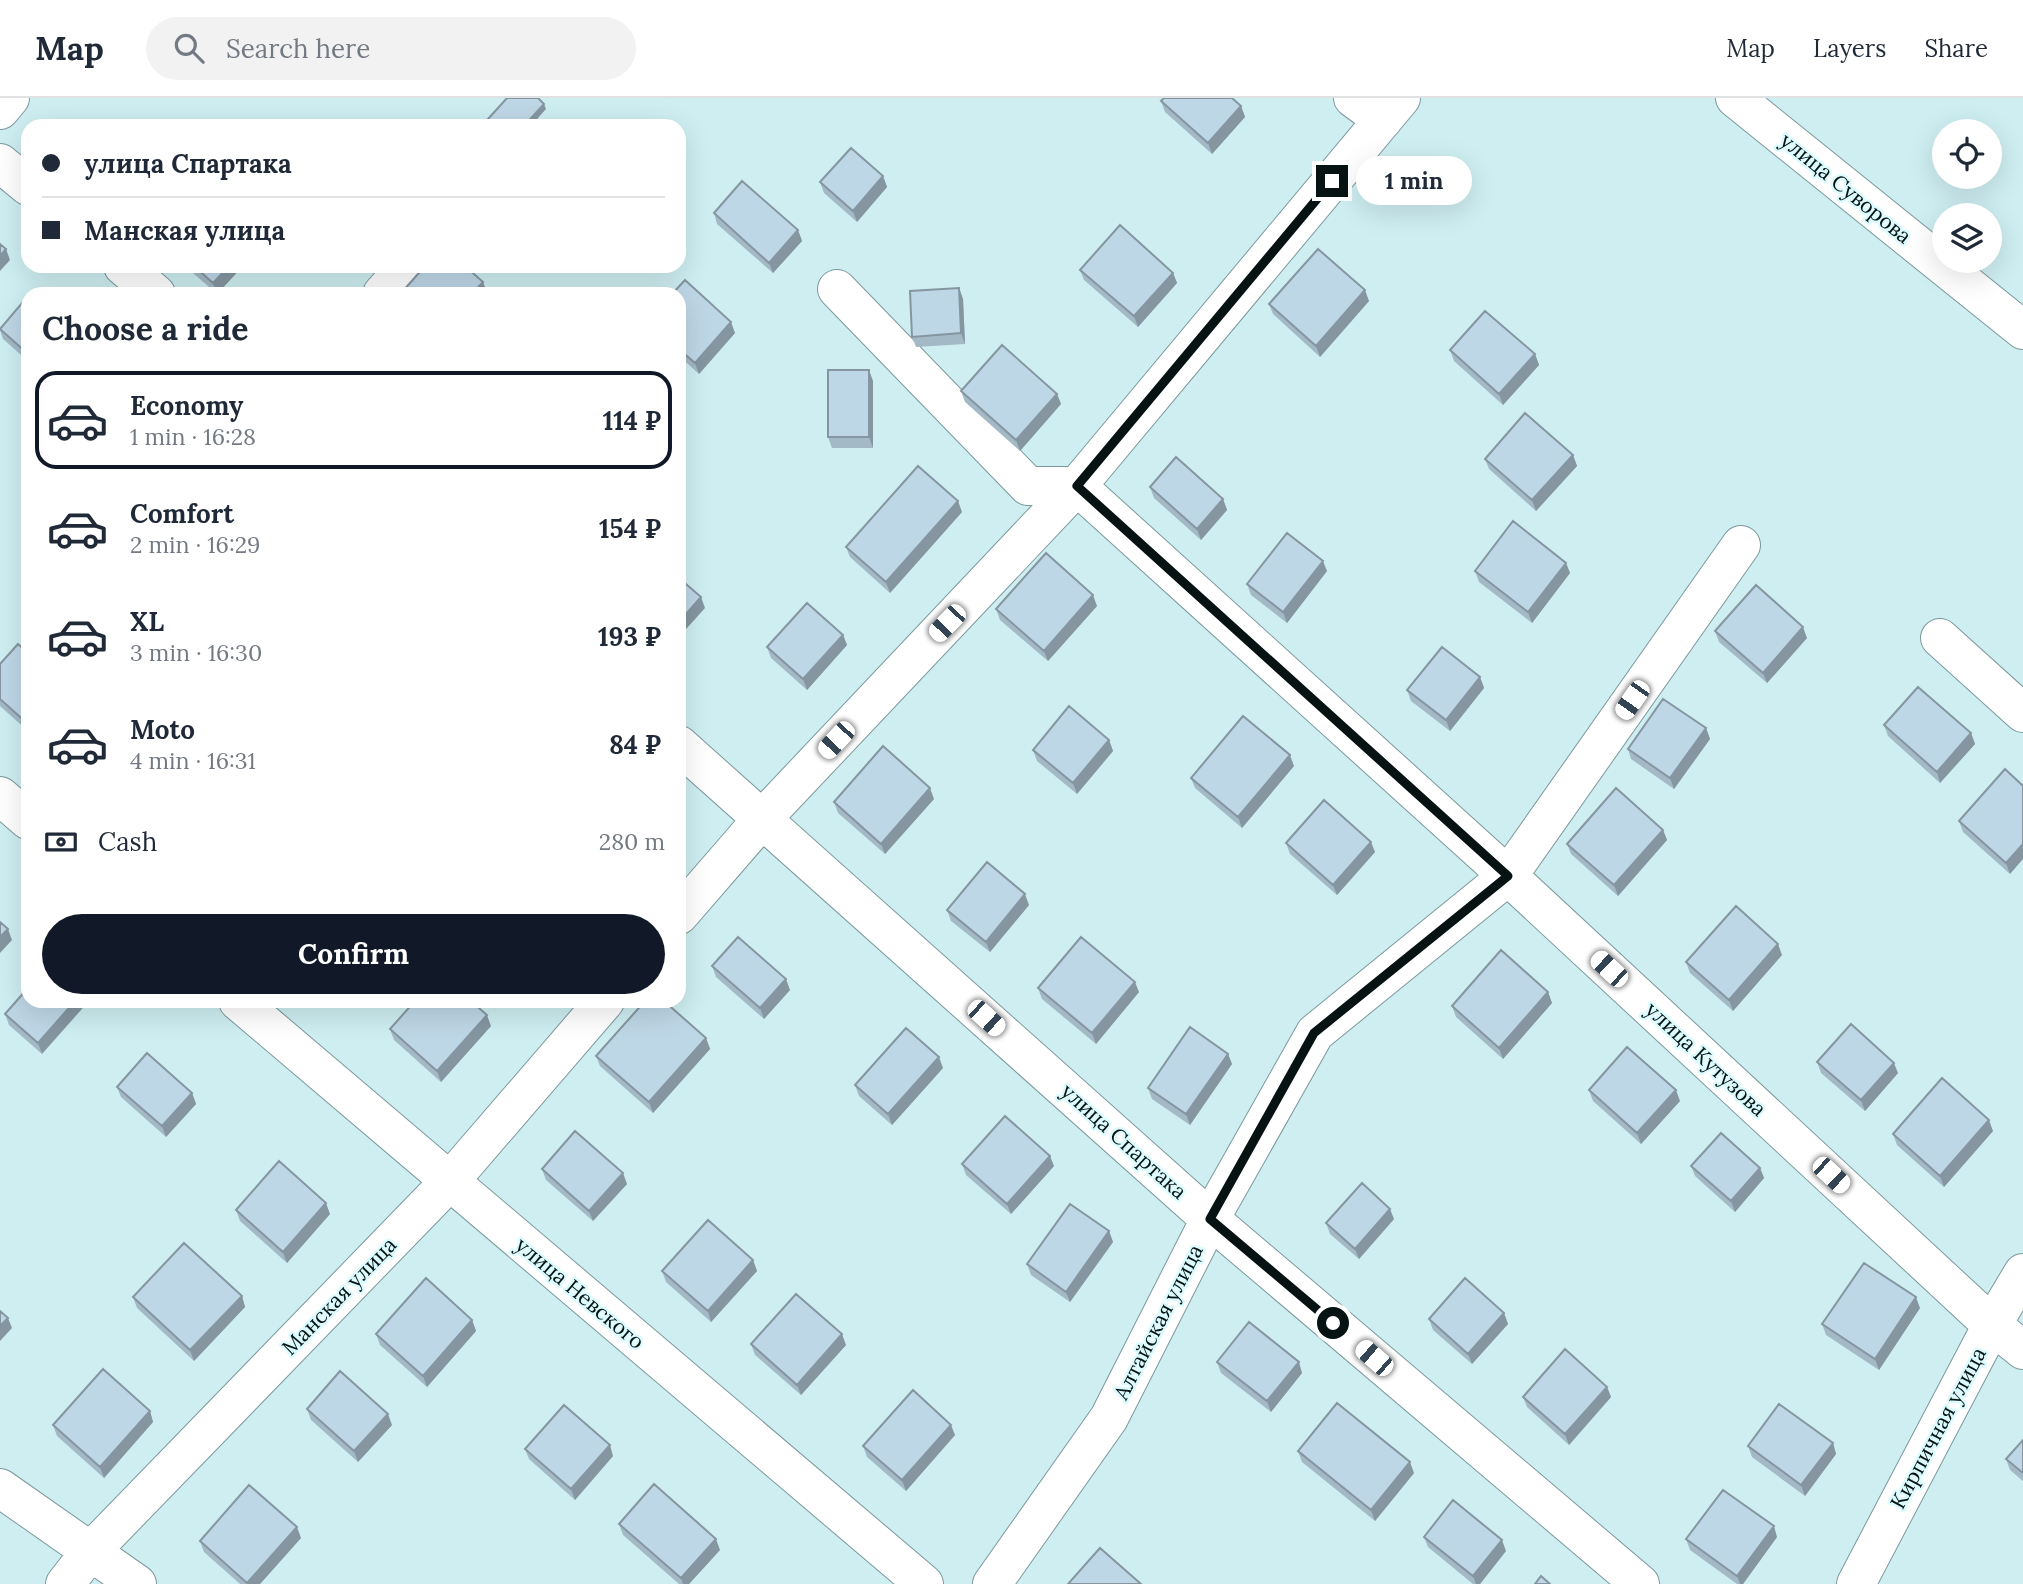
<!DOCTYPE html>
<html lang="en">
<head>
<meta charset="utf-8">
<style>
  :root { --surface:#fff; --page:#f2f2f3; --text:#1f2937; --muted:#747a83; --line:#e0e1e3; --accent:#111827 }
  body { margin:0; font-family:Lora,serif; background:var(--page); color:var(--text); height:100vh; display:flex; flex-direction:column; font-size:26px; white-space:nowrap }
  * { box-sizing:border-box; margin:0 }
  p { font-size:23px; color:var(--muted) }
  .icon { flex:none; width:38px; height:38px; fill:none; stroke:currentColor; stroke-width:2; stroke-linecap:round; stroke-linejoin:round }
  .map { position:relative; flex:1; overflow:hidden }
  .drawer { position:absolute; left:21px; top:189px; width:665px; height:721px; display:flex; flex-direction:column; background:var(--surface); border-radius:21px; box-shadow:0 7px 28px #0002 }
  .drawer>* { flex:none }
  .guide { position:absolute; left:21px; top:21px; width:665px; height:154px; border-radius:21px; box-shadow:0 7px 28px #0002; display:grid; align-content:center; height:154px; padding:0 21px; background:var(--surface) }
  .buttons { position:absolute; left:1932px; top:21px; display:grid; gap:14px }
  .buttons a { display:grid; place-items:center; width:70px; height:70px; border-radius:50%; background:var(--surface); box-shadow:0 7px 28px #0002; font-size:35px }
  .end { position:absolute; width:32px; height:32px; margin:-16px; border:9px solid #071213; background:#fff; box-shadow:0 0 0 4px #fff }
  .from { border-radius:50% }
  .bubble { position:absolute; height:49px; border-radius:24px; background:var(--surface); box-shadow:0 7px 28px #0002; font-size:23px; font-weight:700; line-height:49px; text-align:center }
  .car { position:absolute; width:21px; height:42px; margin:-21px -10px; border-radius:9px; box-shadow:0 0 5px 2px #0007; background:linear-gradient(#fff 24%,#345 0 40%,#fff 0 76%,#345 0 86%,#fff 0) }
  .guide b { display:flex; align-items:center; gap:24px; height:66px; font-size:26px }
  .guide b+b { border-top:2px solid var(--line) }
  .guide i { width:18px; height:18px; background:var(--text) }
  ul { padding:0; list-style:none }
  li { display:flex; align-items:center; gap:21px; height:98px; margin:0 14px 10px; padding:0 7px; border:4px solid transparent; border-radius:21px }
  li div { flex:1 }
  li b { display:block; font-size:26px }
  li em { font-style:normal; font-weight:700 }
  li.selected { border-color:var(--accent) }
  li>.icon { width:63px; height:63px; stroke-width:1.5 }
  h2 { padding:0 21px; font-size:32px; line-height:84px }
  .pay { display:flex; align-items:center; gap:18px; height:77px; padding:0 21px; font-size:26px }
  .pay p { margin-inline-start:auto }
  .primary-button { display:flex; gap:14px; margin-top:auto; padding:14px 21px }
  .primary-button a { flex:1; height:80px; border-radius:42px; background:var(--accent); color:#fff; font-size:28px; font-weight:700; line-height:80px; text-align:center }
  header { display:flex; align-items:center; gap:42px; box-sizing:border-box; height:98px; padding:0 35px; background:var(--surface); border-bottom:2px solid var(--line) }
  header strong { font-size:33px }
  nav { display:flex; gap:38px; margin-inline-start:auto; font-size:24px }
  .search { width:490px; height:63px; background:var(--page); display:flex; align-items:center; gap:18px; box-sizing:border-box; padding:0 24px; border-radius:38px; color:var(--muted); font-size:26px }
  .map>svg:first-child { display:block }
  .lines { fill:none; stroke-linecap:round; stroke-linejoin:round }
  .minor-casing { stroke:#7c999d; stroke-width:40 }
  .minor { stroke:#fff; stroke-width:38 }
  .wall { fill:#a3b9c6 }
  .shaded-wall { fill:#8596a1 }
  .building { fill:#bed7e6; stroke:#8596a1; stroke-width:2 }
  .route { stroke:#071213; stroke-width:9 }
  .labels { text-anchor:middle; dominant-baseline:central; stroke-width:5; stroke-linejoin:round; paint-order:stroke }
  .street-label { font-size:21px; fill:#071213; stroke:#dbfbfe }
</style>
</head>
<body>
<header>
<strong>Map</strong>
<div class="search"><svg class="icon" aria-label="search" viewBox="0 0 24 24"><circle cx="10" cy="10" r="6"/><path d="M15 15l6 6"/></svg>Search here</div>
<nav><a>Map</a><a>Layers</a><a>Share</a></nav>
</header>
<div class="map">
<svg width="2023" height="1486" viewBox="0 0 2023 1486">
  <rect width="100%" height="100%" fill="#ceeef1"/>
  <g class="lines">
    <defs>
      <path id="minor" d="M1353,0L1383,22
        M1735,0L2023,232
        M0,12L10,0
        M0,65L28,88
        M123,168L156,196
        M837,191L1028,388H1077L1508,778L1992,1227L2023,1252
        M382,196L407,168
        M1940,540L2023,615
        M679,647L1210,1121L1640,1486
        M0,698L28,722
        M679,817L763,720L1077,388L1401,0
        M238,903L924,1486
        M0,1390L137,1486
        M65,1486L90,1454L449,1084L605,903
        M992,1486L1109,1320L1210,1121L1315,935L1508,778L1741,447
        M1856,1486L1992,1227L2023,1175"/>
    </defs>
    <use href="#minor" class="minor-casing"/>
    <use href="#minor" class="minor"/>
  </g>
  <path class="wall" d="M1161,3L1241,8L1245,19L1212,56L1165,14Z
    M883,78L887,89L857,124L824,95L820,84Z
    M714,115L798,132L802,143L773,175L717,126Z
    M185,168H243L217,196Z
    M1080,172L1173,175L1177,185L1138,229L1084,182Z
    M959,190L963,201L965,246L916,249L912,239Z
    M679,196L735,235L699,276L679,258Z
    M28,198V263L3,241L0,232V230Z
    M1369,203L1320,259L1273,216L1269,206Z
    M1450,252L1535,256L1539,267L1503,307L1454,263Z
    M873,283V350H832L828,339Z
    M961,293L1057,296L1061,306L1020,353L965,304Z
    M1573,357L1577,368L1536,413L1489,371L1485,361Z
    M1150,389L1223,401L1227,412L1201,442L1154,400Z
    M962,414L890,495L850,459L846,449Z
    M1566,465L1570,475L1532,525L1479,484L1475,473Z
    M1327,473L1287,525L1251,497L1247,486Z
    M1097,508L1048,563L1000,522L996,511Z
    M1715,533L1807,540L1767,585L1719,544Z
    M843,537L847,547L807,592L771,560L767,549Z
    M28,555V633L0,608V566Z
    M1480,579L1484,590L1450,633L1411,603L1407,592Z
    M1884,627L1971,635L1975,646L1940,685L1888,638Z
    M1706,630L1710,641L1674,691L1631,661L1628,651Z
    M1109,642L1113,653L1077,696L1037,663L1033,652Z
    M1294,668L1242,730L1195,690L1191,680Z
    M2005,671L2010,776L1963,734L1959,723Z
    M934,701L885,756L838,715L834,704Z
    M1663,732L1667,742L1618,798L1571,756L1567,746Z
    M1286,745L1375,754L1337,797L1290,756Z
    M1029,807L990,854L951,823L947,812Z
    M1782,857L1733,913L1690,875L1686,864Z
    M712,868L790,892L764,921L716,879Z
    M28,890L42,956L9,927L5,916Z
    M1038,890L1139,894L1096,946L1042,901Z
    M1548,894L1552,905L1503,961L1456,919L1452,908Z
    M491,928L441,984L394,942L390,931Z
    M706,940L710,951L653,1015L600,968L596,958Z
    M1228,956L1232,966L1190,1027L1152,1001L1148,990Z
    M1817,964L1898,975L1865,1013L1821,975Z
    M943,970L892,1027L859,998L855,987Z
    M117,989L192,995L196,1006L166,1039L121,999Z
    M1589,992L1680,1003L1641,1046L1593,1003Z
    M1993,1033L1944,1089L1897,1047L1893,1036Z
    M962,1066L1054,1068L1011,1116L966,1077Z
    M1691,1068L1760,1070L1764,1080L1735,1114L1695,1078Z
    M542,1071L627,1086L593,1123L546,1082Z
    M236,1112L330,1116L287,1165L240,1123Z
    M1394,1121L1359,1161L1330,1136L1326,1125Z
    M1109,1133L1113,1144L1070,1204L1031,1177L1027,1166Z
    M753,1162L757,1173L711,1224L666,1184L662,1173Z
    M242,1198L245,1209L194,1263L137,1210L133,1199Z
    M1920,1210L1879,1272L1826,1237L1822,1226Z
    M1504,1215L1508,1226L1472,1266L1433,1232L1429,1221Z
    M472,1222L476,1233L427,1289L380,1247L376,1236Z
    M751,1246L846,1247L801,1297L755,1257Z
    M1217,1264L1302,1275L1271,1314L1221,1275Z
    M1607,1289L1611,1299L1569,1347L1527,1309L1523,1299Z
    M307,1311L392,1327L358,1364L311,1322Z
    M150,1313L153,1324L104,1380L57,1338L53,1327Z
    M955,1337L906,1393L867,1359L863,1348Z
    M2023,1342V1383L2010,1372L2006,1361Z
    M1833,1345L1836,1356L1805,1398L1752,1359L1748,1348Z
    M525,1351L613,1358L575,1402L529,1361Z
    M1298,1353L1414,1375L1375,1423L1302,1364Z
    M619,1426L720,1452L689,1486H679L623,1437Z
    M1424,1439L1506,1453L1480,1486H1473L1428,1449Z
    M1777,1439L1743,1486H1737L1690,1452L1686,1441Z
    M301,1440L260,1486H240L204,1454L200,1443Z"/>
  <path class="shaded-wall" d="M544,6L546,11L531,28H524Z
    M1241,8L1245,19L1212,56L1208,45Z
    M883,78L887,89L857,124L853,113Z
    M798,132L802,143L773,175L769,165Z
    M6,151L10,162L0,173V158Z
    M229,168H243L217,196L213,185Z
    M1173,175L1177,185L1138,229L1134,218Z
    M483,184L487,194L485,196H472Z
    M959,190L963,201L965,246L961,235Z
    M1365,192L1369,203L1320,259L1316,248Z
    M731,224L735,235L699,276L695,265Z
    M1535,256L1539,267L1503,307L1499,296Z
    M869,272L873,283V350L869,339Z
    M1057,296L1061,306L1020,353L1016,342Z
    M1573,357L1577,368L1536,413L1532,402Z
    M1223,401L1227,412L1201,442L1197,431Z
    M958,403L962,414L890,495L886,484Z
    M1323,463L1327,473L1287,525L1283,514Z
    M1566,465L1570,475L1532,525L1528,514Z
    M1093,497L1097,508L1048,563L1044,553Z
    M701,499L705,510L679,539V524Z
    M1803,529L1807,540L1767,585L1763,575Z
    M843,537L847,547L807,592L803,581Z
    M1480,579L1484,590L1450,633L1446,622Z
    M1706,630L1710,641L1674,691L1670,680Z
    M1971,635L1975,646L1940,685L1937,674Z
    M1109,642L1113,653L1077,696L1073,685Z
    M1290,657L1294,668L1242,730L1238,719Z
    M930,690L934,701L885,756L881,746Z
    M1663,732L1667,742L1618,798L1614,787Z
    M1371,744L1375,754L1337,797L1333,787Z
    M2023,746V761L2010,776L2006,765Z
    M1025,796L1029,807L990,854L986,844Z
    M8,831L12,842L0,855V839Z
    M1778,846L1782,857L1733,913L1729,902Z
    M786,881L790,892L764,921L760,910Z
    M1135,884L1139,894L1096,946L1092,935Z
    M1548,894L1552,905L1503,961L1499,950Z
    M75,903H89L42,956L38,945Z
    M487,917L491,928L441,984L437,973Z
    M706,940L710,951L653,1015L649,1004Z
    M1228,956L1232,966L1190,1027L1186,1016Z
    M939,959L943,970L892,1027L888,1016Z
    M1894,965L1898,975L1865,1013L1861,1002Z
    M1676,992L1680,1003L1641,1046L1637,1035Z
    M192,995L196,1006L166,1039L162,1028Z
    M1989,1022L1993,1033L1944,1089L1940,1078Z
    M1050,1058L1054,1068L1011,1116L1007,1106Z
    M1760,1070L1764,1080L1735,1114L1731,1103Z
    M623,1075L627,1086L593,1123L589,1113Z
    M326,1105L330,1116L287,1165L283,1154Z
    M1390,1111L1394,1121L1359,1161L1355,1151Z
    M1109,1133L1113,1144L1070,1204L1066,1194Z
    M753,1162L757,1173L711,1224L708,1213Z
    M242,1198L245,1209L194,1263L190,1252Z
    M1916,1199L1920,1210L1879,1272L1875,1261Z
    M1504,1215L1508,1226L1472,1266L1468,1256Z
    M8,1220L12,1230L0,1243V1228Z
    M472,1222L476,1233L427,1289L423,1278Z
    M842,1236L846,1247L801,1297L797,1287Z
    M1299,1264L1302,1275L1271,1314L1267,1303Z
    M1607,1289L1611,1299L1569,1347L1565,1336Z
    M150,1313L153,1324L104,1380L100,1369Z
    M388,1316L392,1327L358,1364L354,1353Z
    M951,1327L955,1337L906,1393L902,1382Z
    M1833,1345L1836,1356L1805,1398L1801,1387Z
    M610,1347L613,1358L575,1402L571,1391Z
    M1410,1364L1414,1375L1375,1423L1371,1412Z
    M1774,1428L1777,1439L1743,1486H1740L1737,1478Z
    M297,1429L301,1440L260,1486H248L247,1485Z
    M716,1441L720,1452L689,1486H683L681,1480Z
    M1502,1442L1506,1453L1480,1486H1476L1473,1478Z"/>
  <path class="building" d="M507,0H538L544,6L524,28H495L488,21Z
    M1164,0H1232L1241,8L1208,45L1161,3Z
    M851,50L883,78L853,113L820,84Z
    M742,83L798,132L769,165L714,115Z
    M1120,127L1173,175L1134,218L1080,172Z
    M0,146L6,151L0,158Z
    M1318,151L1365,192L1316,248L1269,206Z
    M194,168H229L213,185Z
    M425,168H465L483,184L472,196H404L402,194Z
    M685,182L731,224L695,265L679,251V196H672Z
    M959,190L961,235L912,239L910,193Z
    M28,198V256L0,231Z
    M1485,213L1535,256L1499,296L1450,252Z
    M1002,247L1057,296L1016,342L961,293Z
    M828,272H869V339H828Z
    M1525,315L1573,357L1532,402L1485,361Z
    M1176,359L1223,401L1197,431L1150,389Z
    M918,368L958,403L886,484L846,449Z
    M1513,423L1566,465L1528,514L1475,473Z
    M1287,435L1323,463L1283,514L1247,486Z
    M1046,455L1093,497L1044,553L996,511Z
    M679,480L701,499L679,524Z
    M1756,487L1803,529L1763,575L1715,533Z
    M807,505L843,537L803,581L767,549Z
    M18,546L28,555V626L0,601V566Z
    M1442,549L1480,579L1446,622L1407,592Z
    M1918,589L1971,635L1937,674L1884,627Z
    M1663,601L1706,630L1670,680L1628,651Z
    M1069,608L1109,642L1073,685L1033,652Z
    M1243,618L1290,657L1238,719L1191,680Z
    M883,648L930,690L881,746L834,704Z
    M2005,671L2023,688V746L2006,765L1959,723Z
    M1616,690L1663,732L1614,787L1567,746Z
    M1324,702L1371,744L1333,787L1286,745Z
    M987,764L1025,796L986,844L947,812Z
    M1736,808L1778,846L1729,902L1686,864Z
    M0,824L8,831L0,839Z
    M738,839L786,881L760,910L712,868Z
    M1081,839L1135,884L1092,935L1038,890Z
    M1501,852L1548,894L1499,950L1452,908Z
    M28,890V903H75L38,945L5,916Z
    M415,903H471L487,917L437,973L390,931Z
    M645,903H664L706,940L649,1004L596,958Z
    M1851,926L1894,965L1861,1002L1817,964Z
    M1190,929L1228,956L1186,1016L1148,990Z
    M906,930L939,959L888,1016L855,987Z
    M1627,949L1676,992L1637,1035L1589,992Z
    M147,955L192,995L162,1028L117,989Z
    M1942,980L1989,1022L1940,1078L1893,1036Z
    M1005,1018L1050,1058L1007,1106L962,1066Z
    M575,1033L623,1075L589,1113L542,1071Z
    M1721,1035L1760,1070L1731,1103L1691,1068Z
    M279,1063L326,1105L283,1154L236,1112Z
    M1362,1085L1390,1111L1355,1151L1326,1125Z
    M1070,1106L1109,1133L1066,1194L1027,1166Z
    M708,1122L753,1162L708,1213L662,1173Z
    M184,1145L242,1198L190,1252L133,1199Z
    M1864,1165L1916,1199L1875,1261L1822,1226Z
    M426,1180L472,1222L423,1278L376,1236Z
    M1465,1180L1504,1215L1468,1256L1429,1221Z
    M796,1196L842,1236L797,1287L751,1246Z
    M0,1213L8,1220L0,1228Z
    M1249,1224L1299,1264L1267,1303L1217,1264Z
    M1565,1251L1607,1289L1565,1336L1523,1299Z
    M103,1271L150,1313L100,1369L53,1327Z
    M340,1273L388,1316L354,1353L307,1311Z
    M913,1292L951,1327L902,1382L863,1348Z
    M1337,1305L1410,1364L1371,1412L1298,1353Z
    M1779,1306L1833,1345L1801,1387L1748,1348Z
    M564,1307L610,1347L571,1391L525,1351Z
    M2023,1342V1375L2006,1361Z
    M654,1386L716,1441L681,1480L619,1426Z
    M249,1387L297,1429L247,1485L200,1443Z
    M1723,1392L1774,1428L1737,1478L1686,1441Z
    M1453,1402L1502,1442L1473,1478L1424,1439Z
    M1100,1450L1141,1486H1068Z
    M1541,1478L1550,1486H1535Z"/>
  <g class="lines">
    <path class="route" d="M1332,83L1077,388L1508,778L1314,935L1210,1121L1333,1225"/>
  </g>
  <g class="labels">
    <g class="street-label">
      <text transform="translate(1846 90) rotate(39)">улица Суворова</text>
      <text transform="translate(1706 961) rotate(43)">улица Кутузова</text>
      <text transform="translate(1124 1043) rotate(42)">улица Спартака</text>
      <text transform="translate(580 1195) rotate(40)">улица Невского</text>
      <text transform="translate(339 1198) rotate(-46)">Манская улица</text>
      <text transform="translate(1158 1224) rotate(-63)">Алтайская улица</text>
      <text transform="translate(1938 1330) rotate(-62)">Кирпичная улица</text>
    </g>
  </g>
</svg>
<div class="buttons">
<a><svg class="icon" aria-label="locate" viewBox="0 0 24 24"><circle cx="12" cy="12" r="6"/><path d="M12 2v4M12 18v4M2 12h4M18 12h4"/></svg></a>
<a><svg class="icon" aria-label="layers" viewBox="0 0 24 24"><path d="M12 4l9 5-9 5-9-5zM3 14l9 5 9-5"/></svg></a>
</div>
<i class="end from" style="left:1333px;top:1225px"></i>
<i class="end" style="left:1332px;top:83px"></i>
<div class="bubble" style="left:1356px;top:58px;width:116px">1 min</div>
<i class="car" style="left:947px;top:525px;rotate:224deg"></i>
<i class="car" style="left:1632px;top:602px;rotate:215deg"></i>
<i class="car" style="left:836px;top:642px;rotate:223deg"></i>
<i class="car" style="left:1609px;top:871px;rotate:313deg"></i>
<i class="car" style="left:986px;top:920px;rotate:132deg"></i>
<i class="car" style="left:1831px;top:1077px;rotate:133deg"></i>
<i class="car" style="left:1374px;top:1260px;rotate:311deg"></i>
<div class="guide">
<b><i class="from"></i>улица Спартака</b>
<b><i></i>Манская улица</b>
</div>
<section class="drawer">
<h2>Choose a ride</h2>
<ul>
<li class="selected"><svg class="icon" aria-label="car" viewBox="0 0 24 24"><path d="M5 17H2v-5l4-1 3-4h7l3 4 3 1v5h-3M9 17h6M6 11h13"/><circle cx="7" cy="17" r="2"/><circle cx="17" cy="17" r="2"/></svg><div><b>Economy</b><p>1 min · 16:28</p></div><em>114 ₽</em></li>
<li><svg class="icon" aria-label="car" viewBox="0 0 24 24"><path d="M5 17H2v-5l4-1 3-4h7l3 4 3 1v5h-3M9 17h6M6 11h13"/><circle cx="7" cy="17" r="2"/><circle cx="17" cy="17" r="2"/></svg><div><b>Comfort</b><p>2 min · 16:29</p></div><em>154 ₽</em></li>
<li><svg class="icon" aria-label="car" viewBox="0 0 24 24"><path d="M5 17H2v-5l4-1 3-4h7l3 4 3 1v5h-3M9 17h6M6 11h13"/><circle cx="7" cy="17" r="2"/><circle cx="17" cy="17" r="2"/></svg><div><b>XL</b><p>3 min · 16:30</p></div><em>193 ₽</em></li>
<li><svg class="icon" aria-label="car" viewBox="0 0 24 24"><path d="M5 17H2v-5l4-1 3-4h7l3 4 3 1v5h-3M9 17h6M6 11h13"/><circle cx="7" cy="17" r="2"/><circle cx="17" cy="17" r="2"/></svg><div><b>Moto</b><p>4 min · 16:31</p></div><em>84 ₽</em></li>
</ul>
<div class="pay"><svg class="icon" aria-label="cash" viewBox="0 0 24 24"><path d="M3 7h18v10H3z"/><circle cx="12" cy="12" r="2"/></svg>Cash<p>280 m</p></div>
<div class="primary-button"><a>Confirm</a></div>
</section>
</div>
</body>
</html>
